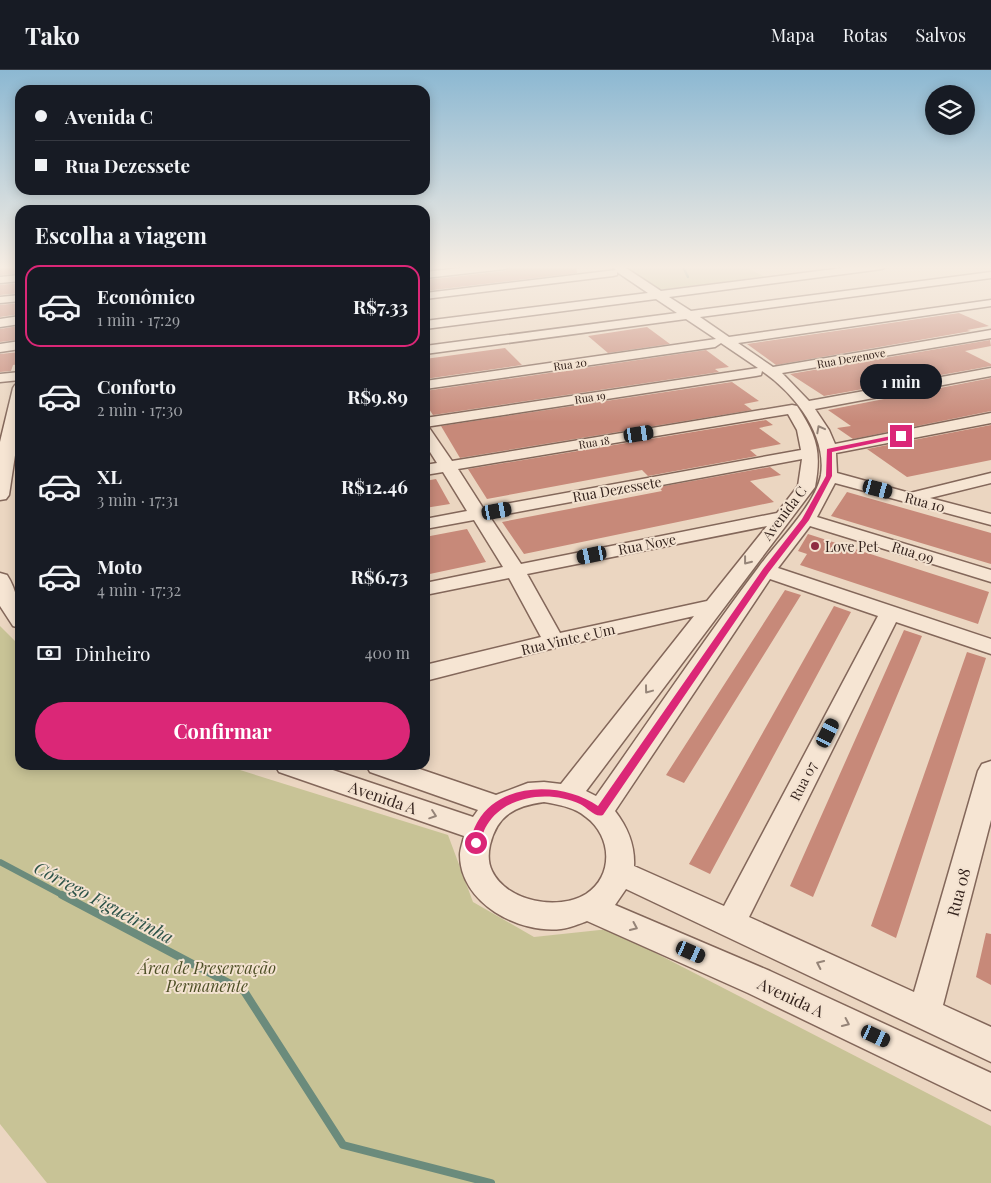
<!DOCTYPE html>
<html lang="pt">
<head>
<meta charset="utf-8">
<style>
  :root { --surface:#171b24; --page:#20242c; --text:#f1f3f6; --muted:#9ea1a6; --line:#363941; --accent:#db2777 }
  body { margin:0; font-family:"Playfair Display",serif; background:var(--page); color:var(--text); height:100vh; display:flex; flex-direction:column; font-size:19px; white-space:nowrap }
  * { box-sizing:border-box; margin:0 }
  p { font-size:16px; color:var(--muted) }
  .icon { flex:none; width:28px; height:28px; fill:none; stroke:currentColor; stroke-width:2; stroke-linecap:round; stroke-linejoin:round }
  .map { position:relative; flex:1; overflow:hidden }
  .panel { position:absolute; left:15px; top:135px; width:415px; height:565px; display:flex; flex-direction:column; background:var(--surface); border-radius:15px; box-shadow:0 2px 12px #0003 }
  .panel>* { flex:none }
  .top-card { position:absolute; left:15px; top:15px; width:415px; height:110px; border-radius:15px; box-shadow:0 2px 12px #0003; display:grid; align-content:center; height:110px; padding:0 20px; background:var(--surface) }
  .buttons { position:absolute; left:925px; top:15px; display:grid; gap:10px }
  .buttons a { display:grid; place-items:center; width:50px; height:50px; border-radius:50%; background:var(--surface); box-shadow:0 2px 12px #0003; font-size:25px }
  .end { position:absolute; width:22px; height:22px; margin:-11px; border:6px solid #db2777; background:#fff; box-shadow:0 0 0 2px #fff }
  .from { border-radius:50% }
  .bubble { position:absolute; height:35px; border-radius:18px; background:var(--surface); box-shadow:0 2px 12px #0003; font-size:16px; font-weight:700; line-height:35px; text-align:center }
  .car { position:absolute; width:15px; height:30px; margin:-15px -8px; border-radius:6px; box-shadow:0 0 4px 1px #0007; background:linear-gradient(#222 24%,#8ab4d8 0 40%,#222 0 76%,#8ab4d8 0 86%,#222 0) }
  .top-card b { display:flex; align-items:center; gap:18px; height:48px; font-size:19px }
  .top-card b+b { border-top:1px solid var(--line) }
  .top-card i { width:12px; height:12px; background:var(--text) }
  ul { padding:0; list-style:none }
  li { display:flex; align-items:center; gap:15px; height:82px; margin:0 10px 8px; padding:0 10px; border:2px solid transparent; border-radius:15px }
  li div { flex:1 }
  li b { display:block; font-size:19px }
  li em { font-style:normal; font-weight:700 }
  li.selected { border-color:var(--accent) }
  li>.icon { width:45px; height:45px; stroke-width:1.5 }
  h2 { padding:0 20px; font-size:22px; line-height:60px }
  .pay { display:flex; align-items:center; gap:12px; height:55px; padding:0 20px; font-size:19px }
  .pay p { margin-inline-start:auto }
  .action { display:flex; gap:10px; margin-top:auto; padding:10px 20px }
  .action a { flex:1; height:58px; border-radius:30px; background:var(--accent); color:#fff; font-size:20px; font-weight:700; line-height:58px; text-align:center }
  header { display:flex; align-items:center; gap:30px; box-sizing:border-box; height:70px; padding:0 25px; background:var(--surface); border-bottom:1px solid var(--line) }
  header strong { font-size:24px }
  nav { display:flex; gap:28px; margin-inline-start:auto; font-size:18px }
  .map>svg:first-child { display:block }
  .green { fill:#c8c396 }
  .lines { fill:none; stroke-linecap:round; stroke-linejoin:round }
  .stream-far2 { stroke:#6b8b7c; stroke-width:2.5 }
  .stream-far1 { stroke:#6b8b7c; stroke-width:6 }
  .stream { stroke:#6b8b7c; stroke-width:8 }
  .building { fill:#c78979 }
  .minor-casing { stroke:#83675a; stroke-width:3 }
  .minor { fill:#f6e5d3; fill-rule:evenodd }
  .oneway { stroke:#958478 }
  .route { fill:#db2777 }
  .poi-dot { fill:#8f2d42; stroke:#f3e2d0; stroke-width:2 }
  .labels { text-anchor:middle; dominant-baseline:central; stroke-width:4; stroke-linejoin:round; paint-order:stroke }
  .far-street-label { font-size:11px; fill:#34231d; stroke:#f3e2d0 }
  .street-label { font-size:14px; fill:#34231d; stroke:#f3e2d0 }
  .poi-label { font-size:14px; fill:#34231d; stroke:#f3e2d0; text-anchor:start }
  .near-street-label { font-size:16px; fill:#34231d; stroke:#f3e2d0 }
  .near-park-label { font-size:16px; font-style:italic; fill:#4d4f25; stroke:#f3e2d0 }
  .near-water-label { font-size:18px; font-style:italic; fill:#2d5348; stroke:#f3e2d0 }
</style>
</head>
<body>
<header>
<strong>Tako</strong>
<nav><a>Mapa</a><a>Rotas</a><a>Salvos</a></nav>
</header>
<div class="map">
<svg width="991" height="1113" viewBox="0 0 991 1113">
  <rect width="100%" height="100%" fill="#ebd6c1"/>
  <path class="green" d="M623,196H744L765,207L658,220Z
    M0,556L20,576V695H224L448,765L473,832L534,867L609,859L991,1056V1113H47L0,1054Z"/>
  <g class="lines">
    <path class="stream-far2" d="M680,196L683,197L688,207"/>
    <path class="stream-far1" d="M0,792L64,826"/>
    <path class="stream" d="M62,825L244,921L343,1075L491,1113"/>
  </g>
  <path class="building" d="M0,196H20V203L0,205Z
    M512,196H576L577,203L425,221V210L505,201Z
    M20,213V223L0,225V215Z
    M20,233V244L0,247V235Z
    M959,243L989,256L967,260L971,261L776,295L747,274Z
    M18,256L16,270L0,272V259Z
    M647,257L670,274L608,283L588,266Z
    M990,270L991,276L965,281L991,294V296L824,326L790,304Z
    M505,278L522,295L425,309V289Z
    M706,280L729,297L715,299L719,302L433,345L425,333V321Z
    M20,282L19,294L13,295L11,301L0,302V284Z
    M991,308V341L853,369L837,358L851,356L828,340Z
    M732,312L759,331L744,334L752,340L460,388L441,356Z
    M766,350L773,355L759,358L781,374L750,380L757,386L648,406L642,400L487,429L468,399Z
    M991,355V390L907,407L867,379Z
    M770,397L781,405L750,411L774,432L524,484L502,452L662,421L659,417Z
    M436,409L450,434L425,438V411Z
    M847,422L991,463V494L831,446Z
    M467,459L486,492L425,505V467Z
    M808,464L989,522L978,554L800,495L807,484L798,481Z
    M785,520L801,525L684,713L666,705Z
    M834,536L851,542L710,804L689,794Z
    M904,560L922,566L813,827L790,816Z
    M967,582L986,588L896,868L871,856Z
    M986,863L991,864V915L976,907Z"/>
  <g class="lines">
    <defs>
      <path id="minor" d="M478,196H510L505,199L425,208V202Z
        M611,196H623L661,221L858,196H887L882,199L669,227L691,241L991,202V208L700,247L729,267L991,230V236L738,273L773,297L991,260V268L782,303L809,331L991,298V306L815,339L829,360L835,374L991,343V353L836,383L837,403L910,423L991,403V413L930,428L991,444V455L835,413L817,447L991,500V512L810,456L778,498L991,569V584L896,552L749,847L914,922L978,701L982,694L991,691V750L943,935L991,957V992L626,819L615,835L770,901L991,1003V1040L748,923L587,851C579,854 570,858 561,859C519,864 460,833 460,785C460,779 463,772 464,766L279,702L275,695H318L473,747L478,740L370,702L366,695H408L496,725L528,713L544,712L561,714L694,546L554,578L425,611V595L541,567L509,508L425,525V513L503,497L474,450L425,459V449L467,441L443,402L425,405V395L437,393L425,374V348L758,298L721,273L715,277L425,319V311L716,269L686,249L425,284V276L677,243L656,229L425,259V251L648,223L617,202V205L613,206L425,229V223L616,200ZM762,301C794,323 827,364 821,405C816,434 776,473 758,498C702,572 650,650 596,726L586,721L815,417C822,380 816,365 797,336L792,335L452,391L430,359L425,357L756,306L761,305ZM788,344L797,360L801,380L483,438L458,399ZM802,389L798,416L777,443L521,494L490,447ZM767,456L707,531L560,563L527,504ZM770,509L878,546L724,836L634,796C635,775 628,758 615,741ZM544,732C560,735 574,737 586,747C612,766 614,806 586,824C558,841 507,832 492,801C488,793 488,784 490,775C497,745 515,736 544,732Z
        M20,205V211L0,213V207Z
        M20,225V231L0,233V227Z
        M20,246V254L0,257V249Z
        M20,271V279L0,282V274Z
        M20,302V310L0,312V304Z
        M20,314V352L9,425L6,429L0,430V372L13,318L15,315Z
        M0,503L7,505C17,520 20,540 20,558L13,556L0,536Z"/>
    </defs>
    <use href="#minor" class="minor-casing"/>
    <use href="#minor" class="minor"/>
  </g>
  <defs><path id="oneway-chevron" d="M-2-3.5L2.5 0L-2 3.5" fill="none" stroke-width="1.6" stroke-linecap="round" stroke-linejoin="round" transform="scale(1.25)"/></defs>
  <g class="oneway">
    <use href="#oneway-chevron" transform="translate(820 359) rotate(-118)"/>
    <use href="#oneway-chevron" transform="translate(747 491) rotate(128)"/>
    <use href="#oneway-chevron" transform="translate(648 620) rotate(127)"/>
    <use href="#oneway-chevron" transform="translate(433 745) rotate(19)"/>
    <use href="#oneway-chevron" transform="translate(634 857) rotate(24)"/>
    <use href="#oneway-chevron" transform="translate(820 894) rotate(-155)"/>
    <use href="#oneway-chevron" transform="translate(846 953) rotate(25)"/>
  </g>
  <linearGradient id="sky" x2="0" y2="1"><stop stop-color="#8cb8d2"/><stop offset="0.56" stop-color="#f6ede3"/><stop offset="1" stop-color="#f6ede3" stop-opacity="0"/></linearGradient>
  <rect width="991" height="352" fill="url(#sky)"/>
  <path class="route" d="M901,364L903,367L832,382V406L809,450L769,502L603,745C595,748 588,738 580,734C550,720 505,725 487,755C482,762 483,769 480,777H473C469,769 474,758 478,751C501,711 564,712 598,736L763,499L802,449L826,406L827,379Z"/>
  <circle class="poi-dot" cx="815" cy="476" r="5"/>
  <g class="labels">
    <g class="far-street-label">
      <text transform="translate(851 288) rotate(-10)">Rua Dezenove</text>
      <text transform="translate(570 294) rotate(-8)">Rua 20</text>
      <text transform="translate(590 327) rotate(-9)">Rua 19</text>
      <text transform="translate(594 372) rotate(-9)">Rua 18</text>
    </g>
    <g class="street-label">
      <text transform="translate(617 419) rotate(-10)">Rua Dezessete</text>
      <text transform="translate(925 432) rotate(15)">Rua 10</text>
      <text transform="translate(784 443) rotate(-53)">Avenida C</text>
      <text transform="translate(647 474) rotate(-11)">Rua Nove</text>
      <text transform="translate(913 482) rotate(17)">Rua 09</text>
      <text transform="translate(568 569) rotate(-13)">Rua Vinte e Um</text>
      <text transform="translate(803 711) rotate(-63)">Rua 07</text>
    </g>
    <g class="poi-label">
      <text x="825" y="476">Love Pet</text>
    </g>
    <g class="near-street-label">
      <text transform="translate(383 727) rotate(19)">Avenida A</text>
      <text transform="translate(958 822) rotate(-75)">Rua 08</text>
      <text transform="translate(791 927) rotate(25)">Avenida A</text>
    </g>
    <g class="near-park-label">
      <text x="207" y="897">Área de Preservação<tspan x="207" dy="18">Permanente</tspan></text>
    </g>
    <g class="near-water-label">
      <text transform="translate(104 832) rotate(28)">Córrego Figueirinha</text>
    </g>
  </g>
</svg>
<div class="buttons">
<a><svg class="icon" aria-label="layers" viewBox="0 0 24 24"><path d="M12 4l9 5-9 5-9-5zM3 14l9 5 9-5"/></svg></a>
</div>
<i class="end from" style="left:476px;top:773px"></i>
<i class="end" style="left:901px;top:366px"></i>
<div class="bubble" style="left:860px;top:294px;width:82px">1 min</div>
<i class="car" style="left:639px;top:364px;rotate:81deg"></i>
<i class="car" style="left:878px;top:419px;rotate:105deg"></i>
<i class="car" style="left:497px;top:441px;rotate:80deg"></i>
<i class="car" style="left:592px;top:485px;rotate:258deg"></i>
<i class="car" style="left:828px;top:663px;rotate:27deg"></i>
<i class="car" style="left:691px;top:882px;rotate:114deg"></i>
<i class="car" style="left:876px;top:966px;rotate:115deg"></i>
<div class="top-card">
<b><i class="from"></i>Avenida C</b>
<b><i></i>Rua Dezessete</b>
</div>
<section class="panel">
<h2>Escolha a viagem</h2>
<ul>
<li class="selected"><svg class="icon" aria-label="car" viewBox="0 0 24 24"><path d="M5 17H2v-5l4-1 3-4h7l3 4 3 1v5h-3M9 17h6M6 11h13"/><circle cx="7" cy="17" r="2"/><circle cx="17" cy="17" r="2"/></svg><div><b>Econômico</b><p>1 min · 17:29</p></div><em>R$7.33</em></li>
<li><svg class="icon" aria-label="car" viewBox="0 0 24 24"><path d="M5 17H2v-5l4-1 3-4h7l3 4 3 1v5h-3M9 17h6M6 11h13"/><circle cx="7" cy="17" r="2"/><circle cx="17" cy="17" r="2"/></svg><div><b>Conforto</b><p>2 min · 17:30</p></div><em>R$9.89</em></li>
<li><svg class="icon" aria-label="car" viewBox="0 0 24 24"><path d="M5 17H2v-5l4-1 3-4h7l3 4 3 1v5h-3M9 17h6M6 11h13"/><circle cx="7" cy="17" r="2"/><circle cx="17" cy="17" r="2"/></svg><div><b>XL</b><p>3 min · 17:31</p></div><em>R$12.46</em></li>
<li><svg class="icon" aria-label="car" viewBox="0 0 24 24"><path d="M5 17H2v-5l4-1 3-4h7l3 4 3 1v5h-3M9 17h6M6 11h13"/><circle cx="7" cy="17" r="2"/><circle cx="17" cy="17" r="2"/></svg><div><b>Moto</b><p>4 min · 17:32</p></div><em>R$6.73</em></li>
</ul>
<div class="pay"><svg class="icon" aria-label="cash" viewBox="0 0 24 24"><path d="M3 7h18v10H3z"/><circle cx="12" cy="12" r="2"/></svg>Dinheiro<p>400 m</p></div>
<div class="action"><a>Confirmar</a></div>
</section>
</div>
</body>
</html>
